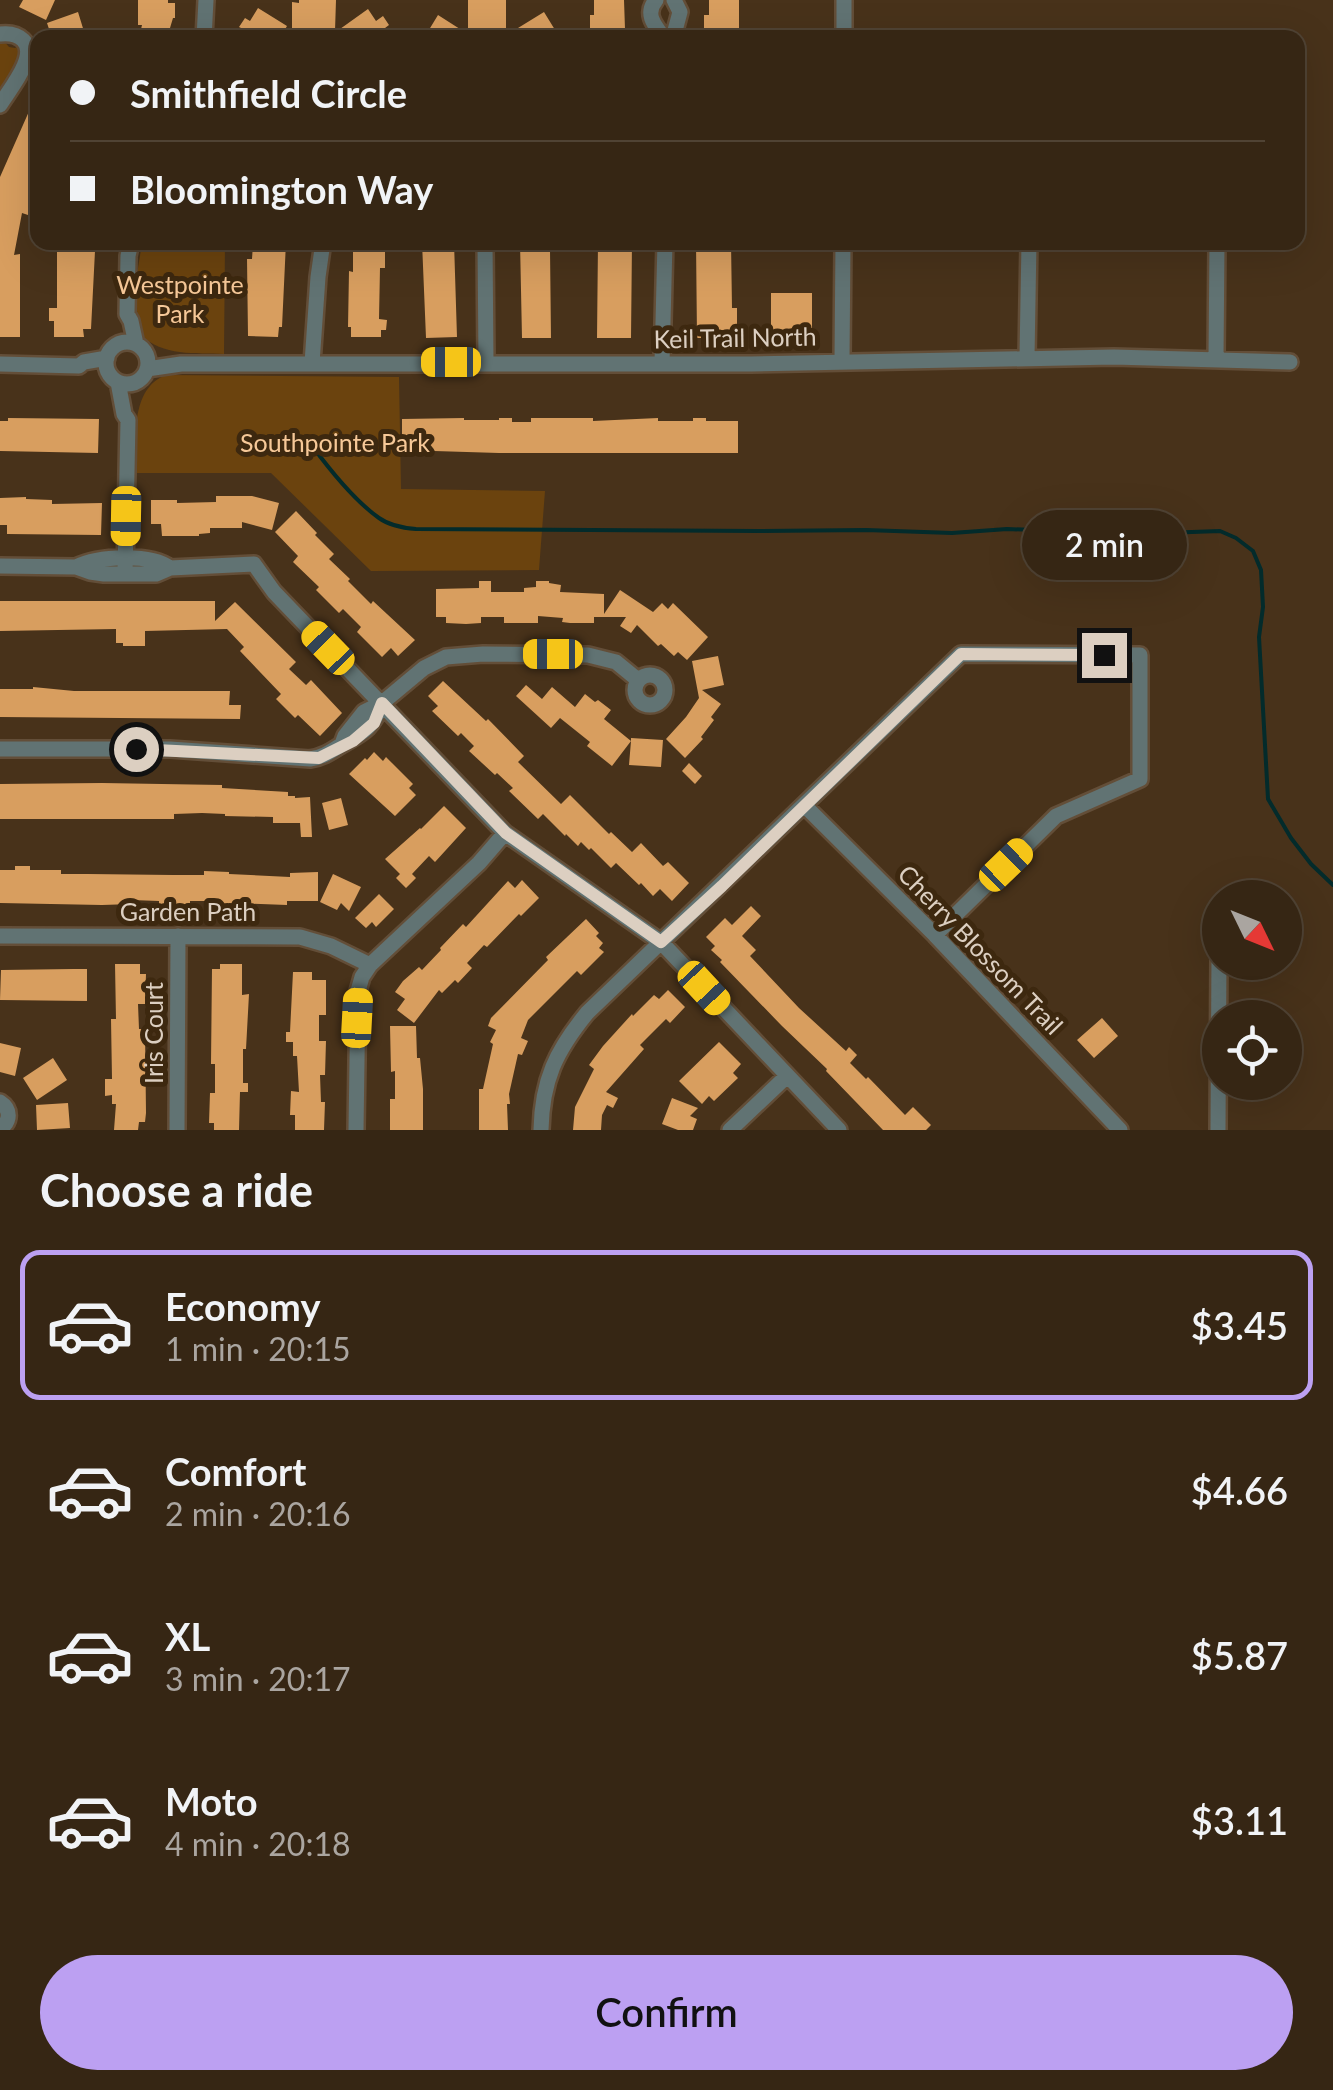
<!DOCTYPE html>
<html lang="en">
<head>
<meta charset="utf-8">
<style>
  :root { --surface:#362614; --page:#3d2e1d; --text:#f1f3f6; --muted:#aaa5a0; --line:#504334; --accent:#bca0f2 }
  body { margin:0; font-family:Lato,sans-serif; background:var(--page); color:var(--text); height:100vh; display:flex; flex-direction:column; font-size:38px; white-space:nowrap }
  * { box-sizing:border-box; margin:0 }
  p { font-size:32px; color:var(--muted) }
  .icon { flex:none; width:55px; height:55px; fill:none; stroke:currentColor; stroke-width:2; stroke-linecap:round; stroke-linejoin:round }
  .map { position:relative; height:1130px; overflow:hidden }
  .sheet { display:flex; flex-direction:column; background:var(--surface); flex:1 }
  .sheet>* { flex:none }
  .hud { position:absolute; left:30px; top:30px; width:1275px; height:220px; border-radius:20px; box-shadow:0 10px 40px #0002,0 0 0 2px var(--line); display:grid; align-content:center; height:220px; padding:0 40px; background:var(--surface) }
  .needle { width:65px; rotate:133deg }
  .buttons { position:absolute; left:1202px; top:880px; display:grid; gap:20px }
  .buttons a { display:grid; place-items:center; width:100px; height:100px; border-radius:50%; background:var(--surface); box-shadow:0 10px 40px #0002,0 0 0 2px var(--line); font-size:50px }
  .end { position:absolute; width:45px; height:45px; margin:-22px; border:12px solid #dccfc1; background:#111; box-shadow:0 0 0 5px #111 }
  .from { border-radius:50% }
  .bubble { position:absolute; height:70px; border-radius:35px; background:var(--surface); box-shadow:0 10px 40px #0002,0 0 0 2px var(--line); font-size:32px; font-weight:600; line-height:70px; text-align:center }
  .car { position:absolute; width:30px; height:60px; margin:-30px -15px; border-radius:12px; box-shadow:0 0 8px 2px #0007; background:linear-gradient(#f5c518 24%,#345 0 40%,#f5c518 0 76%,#345 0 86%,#f5c518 0) }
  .hud b { display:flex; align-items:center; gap:35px; height:95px; font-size:38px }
  .hud b+b { border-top:2px solid var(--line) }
  .hud i { width:25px; height:25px; background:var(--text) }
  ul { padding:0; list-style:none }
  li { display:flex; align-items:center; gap:30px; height:150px; margin:0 20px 15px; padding:0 20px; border:5px solid transparent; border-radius:20px }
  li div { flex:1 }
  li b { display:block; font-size:38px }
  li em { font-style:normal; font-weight:600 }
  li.selected { border-color:var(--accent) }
  li>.icon { width:90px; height:90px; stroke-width:1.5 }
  h2 { padding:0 40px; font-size:45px; line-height:120px }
  .action { display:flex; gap:20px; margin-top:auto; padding:20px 40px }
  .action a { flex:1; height:115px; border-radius:60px; background:var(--accent); color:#111; font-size:40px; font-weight:600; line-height:115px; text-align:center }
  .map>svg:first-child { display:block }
  .green { fill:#6b430e }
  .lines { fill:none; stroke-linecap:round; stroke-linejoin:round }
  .stream { stroke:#032b2b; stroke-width:4 }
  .building { fill:#d89e5f }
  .minor-casing { stroke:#634e38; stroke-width:20 }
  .minor { stroke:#617373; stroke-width:15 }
  .route { stroke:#dccfc1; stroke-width:12 }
  .labels { text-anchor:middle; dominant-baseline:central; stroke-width:10; stroke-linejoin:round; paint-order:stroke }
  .park-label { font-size:25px; fill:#f6c898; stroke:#3d280f }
  .street-label { font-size:25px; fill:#dccfc1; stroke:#3d280f }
</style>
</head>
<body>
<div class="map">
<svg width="1333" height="1130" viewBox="0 0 1333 1130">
  <rect width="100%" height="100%" fill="#48321a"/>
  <path class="green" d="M4,41L9,47L15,48L18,46L22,56L0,98V42Z
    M142,243H225L224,354C196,353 162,356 141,335L134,293Z
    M166,375L399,377L401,489L545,491L539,570L371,571L271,473H134C136,441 130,388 166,375Z"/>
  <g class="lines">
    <path class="stream" d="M313,447C330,470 355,501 379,518C390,526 403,528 416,529L758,531L866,530L952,533L1007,529L1136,534L1220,531L1236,538L1253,551L1261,570L1263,607L1259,637L1268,799L1291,838L1311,864L1333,885"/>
  </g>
  <path class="building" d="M23,0H55L46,20L19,7Z
    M138,0H168V3H175V18H173L167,38H139L142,25H138Z
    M299,0H336L335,31L292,30V2L299,3Z
    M468,0H506V32H468Z
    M594,0H624L625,29H620V38H590V15H594Z
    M709,0H739V28H744V38H710V28H704V15H709Z
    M258,8L287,26L280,38H237L243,29L239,27L245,18L250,21Z
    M368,9L376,21L383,16L389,25L377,34L380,38H346L340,29Z
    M78,12L86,38H52L47,23Z
    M544,12L560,38H524L518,28Z
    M438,15L474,38H424Z
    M38,91V190L28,215L22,213L14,255L20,254V337H0V177Z
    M57,242H88L87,251H95L91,329H83L84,337H54V321H49V308H57Z
    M257,242H286L282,327H279L278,337L248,336L247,259H252L253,244L257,245Z
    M353,242H385V268H380L379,319L387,320L386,330H381V337H351V327H348L349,271L353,272Z
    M422,242H454L457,337L426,338Z
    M520,242H548V249H550L551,338H522Z
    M598,242H632L631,338H597Z
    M696,242H731L732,308H737V325H732V338H697Z
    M771,293H812V332H771Z
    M8,418L99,419L98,453L0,451V421H8Z
    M464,418V420H499V418H512V422H531V418H593V421L658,418V421H693V418H706V421H738V453H499L402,450V419Z
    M216,496H252L279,503L272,530L242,522V528H210V533L199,534V536H162L161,524H151V500H177V503L216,502Z
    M26,497V499L52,500V504L102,503L101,535L7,534V525H0V498Z
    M296,511L317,533L315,535L334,554L329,559L350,579L348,581L371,604L373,601L415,640L398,656L391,648L382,657L357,632L361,627L343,609L339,613L316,590L319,587L293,562L298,556L275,532Z
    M479,581H491V592H524V588L536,587V581H549V583L561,585L560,592L604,594V614L620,590L653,612L662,603L668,609L673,603L708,637L687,660L678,652L674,656L661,644L658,646L637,625L631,633L620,626L626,617H594V623H570L562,622L563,618L538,616V623H504V617H481V623L466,624L446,623V617H436V589L479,588Z
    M0,601H215V621L235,602L296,662L289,669L306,685L311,680L342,713L320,736L298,715L295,718L276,699L281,694L240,651L244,647L227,629L145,631V646H123V643H116V629L0,631Z
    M718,656L724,685L702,690L721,704L711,717L714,720L701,737L703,739L685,758L666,739L686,717L699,698L692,661Z
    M443,681L486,721L488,719L524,756L518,762L561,804L570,795L609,834L611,832L632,852L641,843L663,866L668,862L689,883L672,901L660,889L653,896L641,883L639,885L616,863L611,868L591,848L589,850L581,842L578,846L566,834L565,836L543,814L538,819L509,791L513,788L497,773L495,775L469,751L474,746L461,733L458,736L432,711L438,706L428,696Z
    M526,685L542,699L552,687L575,707L585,694L595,702L598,700L611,710L604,719L631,741V738L663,740L661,767L629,765L631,741L612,766L587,746L590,742L560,718L551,728L516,696Z
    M33,687L74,691H230L229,705H241L240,719L0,717V689H33Z
    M374,752L383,761L386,757L413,784L409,788L416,795L395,816L349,774L365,758L367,760Z
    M689,763L702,776L695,784L682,771Z
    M102,783L222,785V788L288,792V796H295V798L310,797L312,837H301L300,823H273V817L225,816V814L202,813L174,814V819H0V784Z
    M341,798L348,825L329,830L322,803Z
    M444,806L466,828L435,862L429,856L412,874L416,878L406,888L396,878L400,874L385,859L420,828L421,829Z
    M15,866H30V870H61V874H88L173,875H204V871L229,872V874L290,877V873L318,872V901H287V905L229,903V905H216V901H190V904L176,905H159V901L132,900V904L102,905L0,903V870H15Z
    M333,874L361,887L349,911L341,903L337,910L320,902Z
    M522,880L539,898L521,916L519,914L487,947L484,945L467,963L472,968L458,983L455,980L442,993L439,990L414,1023L397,1010L405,999L395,992L403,981L419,967L422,970L441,950L440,948L463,924L466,927L508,881L515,888Z
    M379,894L394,909L376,927L372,922L366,928L355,918Z
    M751,906L761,916L742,936L756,950L750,956L799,1008L846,1051L849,1047L857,1055L850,1063L866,1079L868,1077L905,1115L913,1107L931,1125L926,1130H883L826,1071L827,1069L782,1026L720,962L722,960L711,950L715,946L706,937L725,918L732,925Z
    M586,919L599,933L596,936L603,943L599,948L604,952L581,975L577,971L528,1020L521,1038L528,1041L522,1055L518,1054L509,1094L510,1104H507L508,1130H479V1089H483L493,1044L490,1042L496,1030L488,1026L491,1018L548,960L546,957Z
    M115,964H140V974H146L145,1004H138L139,1029H145L146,1113L145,1122H139L138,1130H114L116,1104H112V1095L105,1096V1079H112L111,1019H116Z
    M220,964H242V995L249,994L246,1049H243V1083H248V1092H240L239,1130H214V1123H209L210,1093H215V1064H211L212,969H220Z
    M73,969H87V1001L0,1000L1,970Z
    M293,972H312V980H326V1015H319V1041H326L325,1075H320L321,1102H325L324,1130H295V1115H290L291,1091L299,1092L297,1056H293V1042H286V1032H290Z
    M668,990L685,1007L670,1023L666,1019L640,1045L644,1049L606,1092L618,1098L613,1108L607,1105L602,1115L601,1130H573L575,1107L594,1069L589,1065L603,1046L632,1014L633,1016L654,995L659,999Z
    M1102,1018L1118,1036L1094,1058L1077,1040Z
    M390,1026H416L417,1058H420L423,1089V1130H390V1099H395V1071L391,1072Z
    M719,1042L741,1064L733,1073L738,1078L714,1101L709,1096L702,1104L679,1081Z
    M0,1043L21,1048L15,1076L0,1072Z
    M53,1058L67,1080L37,1100L23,1078Z
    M672,1098L698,1108L690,1116L697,1119L693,1130H678L662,1124Z
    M68,1103L70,1128L37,1130L36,1105Z"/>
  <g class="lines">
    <defs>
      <path id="minor" d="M656,0C644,14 655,26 664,38
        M0,34C8,33 16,33 23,40C39,55 9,90 0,105
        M204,38L206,0
        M673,38L680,12L674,0
        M844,38V0
        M131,242L128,256L127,314L131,321L136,344
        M485,242L486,362
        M106 363a21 21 0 1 1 42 0a21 21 0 1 1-42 0Z
        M1027,357L1029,242
        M1216,359L1217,242
        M842,361L843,242
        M312,363L318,277L323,242
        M662,363L665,242
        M0,364L79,366L84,362L107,358
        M147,369L181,364H751L1114,357L1290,362
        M118,382L124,414L128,420L125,574
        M0,566L76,567L90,572L104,574H156L170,568
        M76,567C98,556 150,553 170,568L254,564L274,592L505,833L661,942L839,1130
        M635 690a15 15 0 1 1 30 0a15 15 0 1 1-30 0Z
        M342,744L345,736L364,712L382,703L424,668L446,657L483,654L588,655L616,662L638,680
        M0,749H170L310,759C323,757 330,752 341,745C364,732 372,729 382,703
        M804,805L935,935L1120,1130
        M0,936L300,937L331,946L370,965
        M0,1102C11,1109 11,1121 0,1129
        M177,1130L178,936
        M356,1130L358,991L362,977L370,965L479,863L505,833
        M541,1130C542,1080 556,1051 587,1013L961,654L1140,655V779L1056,816L935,935
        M730,1130L787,1076
        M1218,1130L1219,954"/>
    </defs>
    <use href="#minor" class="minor-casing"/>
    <use href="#minor" class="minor"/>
  </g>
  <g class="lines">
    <path class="route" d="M136,749L319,758L353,741L374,723L382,703L506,833L661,942L722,886L961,654L1104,655"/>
  </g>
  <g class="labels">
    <g class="park-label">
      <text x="180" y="284">Westpointe<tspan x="180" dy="29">Park</tspan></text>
      <text x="335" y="442">Southpointe Park</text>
    </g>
    <g class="street-label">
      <text transform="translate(735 337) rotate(-1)">Keil Trail North</text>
      <text x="188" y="911">Garden Path</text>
      <text transform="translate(981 949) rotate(46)">Cherry Blossom Trail</text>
      <text transform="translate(153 1033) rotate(-90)">Iris Court</text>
    </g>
  </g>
</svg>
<div class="buttons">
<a><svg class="needle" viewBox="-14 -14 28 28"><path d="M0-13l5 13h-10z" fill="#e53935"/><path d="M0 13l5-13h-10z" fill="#aaa5a0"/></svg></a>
<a><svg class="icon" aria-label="locate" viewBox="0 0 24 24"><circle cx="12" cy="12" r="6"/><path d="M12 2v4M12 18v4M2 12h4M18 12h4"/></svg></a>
</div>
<i class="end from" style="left:136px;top:749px"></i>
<i class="end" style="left:1104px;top:655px"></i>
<div class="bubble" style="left:1022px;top:510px;width:165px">2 min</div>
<i class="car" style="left:451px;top:362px;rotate:270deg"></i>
<i class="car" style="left:126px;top:516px;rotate:181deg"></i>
<i class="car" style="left:328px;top:648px;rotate:316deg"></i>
<i class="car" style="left:553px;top:654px;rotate:270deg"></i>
<i class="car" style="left:1006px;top:865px;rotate:46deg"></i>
<i class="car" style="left:704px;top:988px;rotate:137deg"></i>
<i class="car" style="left:357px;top:1018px;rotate:3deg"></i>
<div class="hud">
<b><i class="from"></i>Smithfield Circle</b>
<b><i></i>Bloomington Way</b>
</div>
</div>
<section class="sheet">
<h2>Choose a ride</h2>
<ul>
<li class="selected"><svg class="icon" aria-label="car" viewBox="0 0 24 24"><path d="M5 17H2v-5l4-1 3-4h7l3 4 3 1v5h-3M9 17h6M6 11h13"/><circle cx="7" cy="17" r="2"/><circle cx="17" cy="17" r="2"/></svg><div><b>Economy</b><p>1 min · 20:15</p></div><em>$3.45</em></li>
<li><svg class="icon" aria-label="car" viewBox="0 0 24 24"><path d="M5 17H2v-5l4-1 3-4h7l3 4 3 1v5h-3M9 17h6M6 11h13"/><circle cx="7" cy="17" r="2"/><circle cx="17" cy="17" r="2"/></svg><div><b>Comfort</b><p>2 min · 20:16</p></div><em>$4.66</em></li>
<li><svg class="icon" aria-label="car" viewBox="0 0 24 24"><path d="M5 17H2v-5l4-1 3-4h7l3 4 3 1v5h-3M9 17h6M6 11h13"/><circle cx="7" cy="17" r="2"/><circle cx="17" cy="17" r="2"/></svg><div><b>XL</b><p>3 min · 20:17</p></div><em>$5.87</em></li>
<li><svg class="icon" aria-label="car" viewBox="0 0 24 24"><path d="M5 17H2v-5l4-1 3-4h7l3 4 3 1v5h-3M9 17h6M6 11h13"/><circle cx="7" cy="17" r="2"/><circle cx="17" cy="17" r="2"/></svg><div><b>Moto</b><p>4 min · 20:18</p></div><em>$3.11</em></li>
</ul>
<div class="action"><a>Confirm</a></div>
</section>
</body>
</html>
